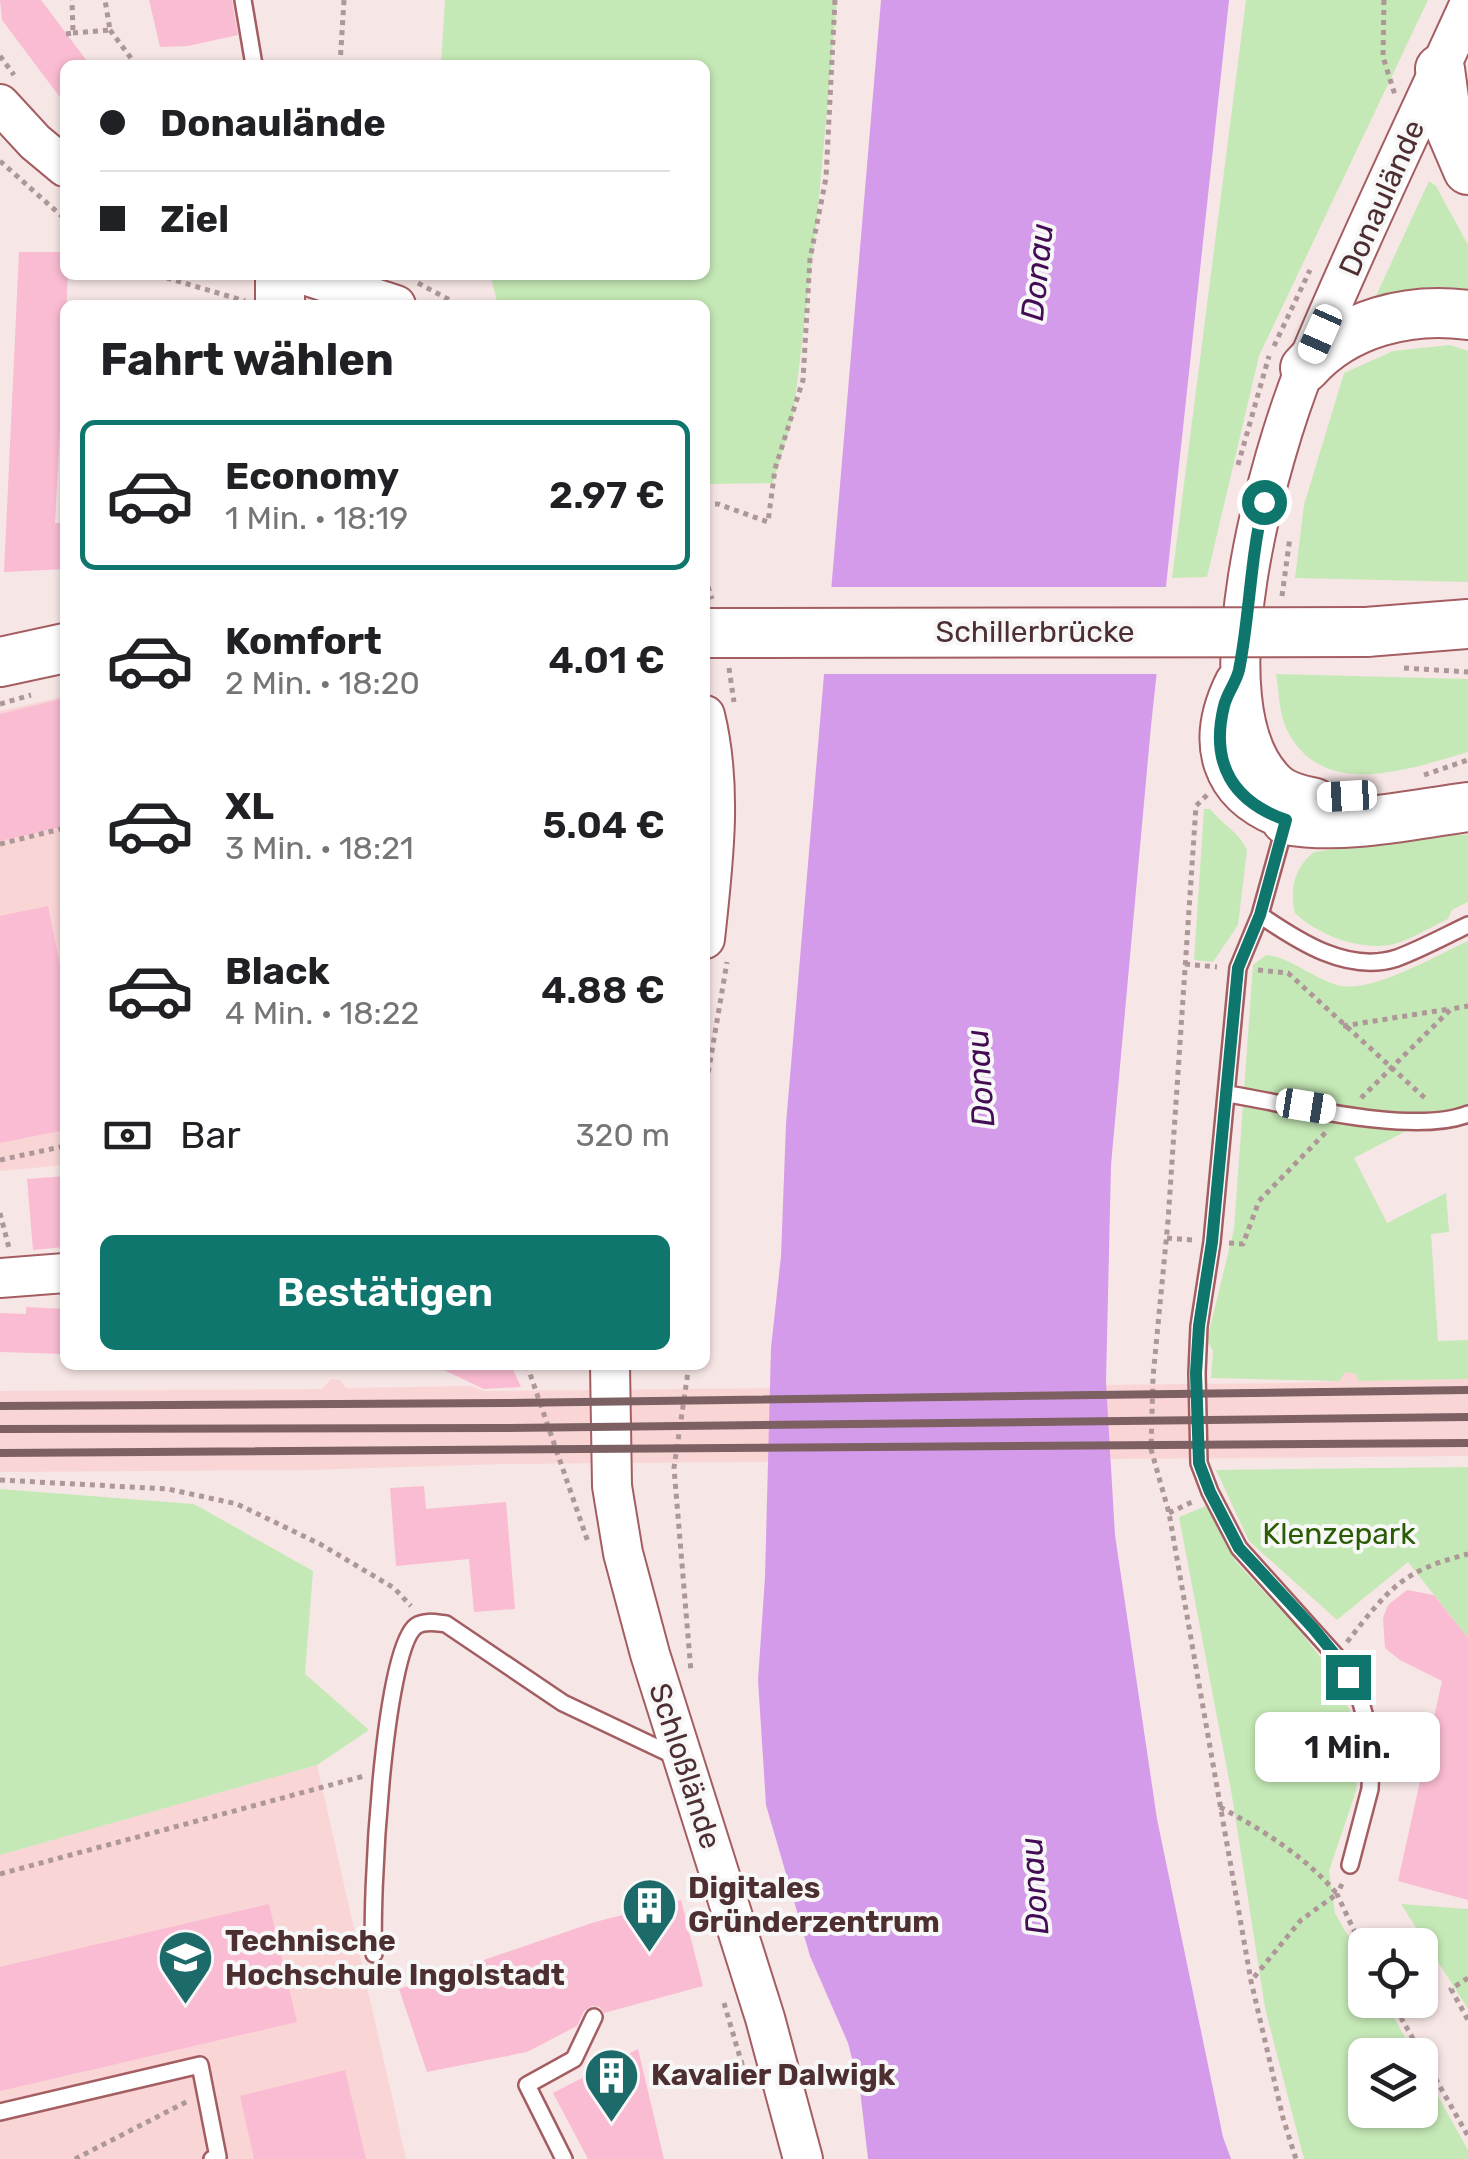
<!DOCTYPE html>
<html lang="de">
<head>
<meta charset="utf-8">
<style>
  :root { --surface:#fff; --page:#f6f6f6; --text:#202124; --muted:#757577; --line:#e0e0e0; --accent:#0f766e }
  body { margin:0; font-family:Rubik,sans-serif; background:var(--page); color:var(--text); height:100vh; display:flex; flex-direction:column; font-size:38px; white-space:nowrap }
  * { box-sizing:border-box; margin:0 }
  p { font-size:32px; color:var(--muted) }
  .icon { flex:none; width:55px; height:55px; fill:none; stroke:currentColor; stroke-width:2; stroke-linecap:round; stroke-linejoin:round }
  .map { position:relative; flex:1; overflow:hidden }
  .details { position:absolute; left:60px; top:300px; width:650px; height:1070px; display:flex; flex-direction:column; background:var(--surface); border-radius:15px; box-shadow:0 2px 8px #0004 }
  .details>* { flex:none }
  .hud { position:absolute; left:60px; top:60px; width:650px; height:220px; border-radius:15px; box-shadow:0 2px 8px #0004; display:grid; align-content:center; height:220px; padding:0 40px; background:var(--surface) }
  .fabs { position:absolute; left:1348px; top:1928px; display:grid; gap:20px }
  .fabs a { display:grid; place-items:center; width:90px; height:90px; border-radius:15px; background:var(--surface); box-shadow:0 2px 8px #0004; font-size:50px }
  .end { position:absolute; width:45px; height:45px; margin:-22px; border:12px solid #0f766e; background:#fff; box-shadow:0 0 0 5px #fff }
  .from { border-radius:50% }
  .bubble { position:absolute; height:70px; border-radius:15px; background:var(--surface); box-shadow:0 2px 8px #0004; font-size:32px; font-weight:600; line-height:70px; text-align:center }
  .car { position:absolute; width:30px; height:60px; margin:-30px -15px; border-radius:12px; box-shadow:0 0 8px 2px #0007; background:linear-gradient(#fff 24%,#345 0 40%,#fff 0 76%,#345 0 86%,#fff 0) }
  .hud b { display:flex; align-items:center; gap:35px; height:95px; font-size:38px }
  .hud b+b { border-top:2px solid var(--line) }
  .hud i { width:25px; height:25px; background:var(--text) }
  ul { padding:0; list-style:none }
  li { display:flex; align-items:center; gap:30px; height:150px; margin:0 20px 15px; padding:0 20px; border:5px solid transparent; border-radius:15px }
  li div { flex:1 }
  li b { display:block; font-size:38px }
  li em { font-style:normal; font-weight:600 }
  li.selected { border-color:var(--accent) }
  li>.icon { width:90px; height:90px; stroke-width:1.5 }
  h2 { padding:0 40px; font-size:45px; line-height:120px }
  .pay { display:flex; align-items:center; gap:25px; height:110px; padding:0 40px; font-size:38px }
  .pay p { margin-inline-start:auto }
  .cta { display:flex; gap:20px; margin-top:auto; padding:20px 40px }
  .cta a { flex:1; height:115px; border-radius:15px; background:var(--accent); color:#fff; font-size:40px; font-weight:600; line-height:115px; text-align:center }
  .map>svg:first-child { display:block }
  .built { fill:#f9d5d6 }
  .green { fill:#c5e9b6 }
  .water { fill:#d59beb }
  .pier { fill:#f7e6e6 }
  .building { fill:#fabcd2 }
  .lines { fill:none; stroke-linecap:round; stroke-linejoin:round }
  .service-casing { stroke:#a45e62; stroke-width:20 }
  .tertiary-casing { stroke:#a45e62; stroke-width:42 }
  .primary-casing { stroke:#a45e62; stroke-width:52 }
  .path { stroke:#ae9798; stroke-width:5; stroke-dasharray:5 5; stroke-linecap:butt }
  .service { stroke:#fff; stroke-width:15 }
  .tertiary { stroke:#fff; stroke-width:38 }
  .primary { stroke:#fff; stroke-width:48 }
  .rail { stroke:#7c6062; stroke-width:8 }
  .primary-bridge-casing { stroke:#a45e62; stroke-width:52; stroke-linecap:butt }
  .primary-bridge { stroke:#fff; stroke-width:48 }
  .route { stroke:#0f766e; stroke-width:12 }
  .labels { text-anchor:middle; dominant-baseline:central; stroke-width:8; stroke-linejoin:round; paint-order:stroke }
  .street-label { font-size:30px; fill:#4e2f31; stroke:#f7f7f7 }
  .park-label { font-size:30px; fill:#2a5d03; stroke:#f7f7f7 }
  .poi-label { font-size:30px; font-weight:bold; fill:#4e2f31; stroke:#f7f7f7; text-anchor:start }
  .water-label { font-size:32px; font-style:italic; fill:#430c54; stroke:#f7f7f7 }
</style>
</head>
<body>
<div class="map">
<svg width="1468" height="2159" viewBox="0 0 1468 2159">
  <rect width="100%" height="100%" fill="#f7e6e6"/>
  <path class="built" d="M65,696V1165L0,1171V711Z
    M1345,1371L1356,1374L1359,1381L1468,1379V1456L504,1464L306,1470L0,1472V1391L322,1389L331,1379L340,1380L346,1388L472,1386L484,1391L1290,1383L1338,1381Z
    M317,1765L406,2159H0V1855Z"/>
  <path class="green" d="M445,0H837L817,219L793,417L773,483L705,484V305H504L497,301L490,275H705V65H441Z
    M1246,0H1428L1259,356L1207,577L1172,578Z
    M1429,181L1436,186L1468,245V289L1435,287L1375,298Z
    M1450,345L1468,351V582L1295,578L1304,505L1344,373L1393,351Z
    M1276,674L1468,679V752C1408,769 1321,802 1286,728C1279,712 1279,691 1276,674Z
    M1204,809H1210C1221,823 1240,833 1247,850L1238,925L1213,962L1194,960Z
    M1443,834L1468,835V902L1452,910L1448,919C1430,927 1409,941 1390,945C1358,950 1318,935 1295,913C1289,888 1295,867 1314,852Z
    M1468,941V1103L1457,1111L1435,1116L1354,1158L1387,1223L1446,1193L1449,1232L1431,1234L1438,1341L1468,1340V1379L1358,1381L1356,1374L1345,1372L1339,1381L1211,1378L1213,1351L1207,1340L1234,1229L1253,965L1266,955C1292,958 1312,978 1337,985C1369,995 1437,955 1468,941Z
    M1468,1467V1638L1408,1562L1337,1620L1249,1541L1216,1470Z
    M0,1489L194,1504L313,1571L305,1674L369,1730L317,1765L0,1855Z
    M1206,1506L1236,1562L1296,1626L1331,1671L1353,1717L1359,1755L1356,1791L1329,1871L1335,1913L1365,1966V2000H1384L1415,2055H1365V2110H1420V2064L1468,2150V2159H1304L1265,2008L1232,1796L1179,1517Z
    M1401,1904L1468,1909V2009Z"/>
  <path class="water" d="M881,0H1229L1151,726L1111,1165L1106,1383L1115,1535L1157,1819L1223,2137L1231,2159H868L860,2090L848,2043L810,1956L766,1805L758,1680L765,1577L771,1348L781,1256L786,1124Z"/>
  <path class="pier" d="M828,587H1171L1162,674H821Z"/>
  <path class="building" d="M0,0H41L90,65H65V104L2,20Z
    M149,0H232L238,35L188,46L160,47Z
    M19,252H65L68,275L55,523H65V569L4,572Z
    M65,698V826L0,841V714Z
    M48,906L65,990V1130L0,1143V916Z
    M65,1176V1247L33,1250L27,1179Z
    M26,1307L65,1309V1354L0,1352V1313L26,1314Z
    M433,1365H511L521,1387L484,1389Z
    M424,1486L426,1509L506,1502L515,1609L474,1612L469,1559L396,1566L390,1488Z
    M1407,1590L1434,1595L1468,1638V1900L1398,1881L1442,1681L1400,1660L1385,1648L1383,1618L1388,1605Z
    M681,1900L703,1986L604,2013L600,2007L592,2006L584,2011L577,2026L527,2052L427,2072L399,1989L595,1922Z
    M269,1904L297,2022L0,2091V1967Z
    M638,2049L664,2159H588L553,2093Z
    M345,2070L366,2159H254L240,2096Z"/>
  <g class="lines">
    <defs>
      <path id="service" d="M243,0L254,65
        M1285,825L1260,915C1298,941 1348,974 1397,958C1421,949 1445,936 1468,925
        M1260,915L1238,968L1212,1242L1199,1326L1197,1373L1199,1463L1210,1492L1239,1548L1336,1656L1360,1699L1372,1742L1370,1789L1350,1865
        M1228,1094C1290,1104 1413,1136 1468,1114
        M374,1954C370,1906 383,1650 416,1626C425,1620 437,1623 446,1624L563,1703L679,1758
        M0,2112L200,2065L218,2157L212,2159
        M564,2159L527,2085L574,2059L594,2017"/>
      <path id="tertiary" d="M0,104L35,142L65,167
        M304,275L396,305
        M1235,681C1204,743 1219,796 1286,820
        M705,715C723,788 713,865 705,939
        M1316,798C1302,795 1286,792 1275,781C1197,704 1270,455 1306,366C1356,245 1414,126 1468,7
        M0,1278L65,1273
        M610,1365L612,1486L623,1553L650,1654L765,2018L803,2159"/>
      <path id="primary" d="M1440,69L1447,121L1468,170
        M280,305V275
        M1305,368C1345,323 1409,307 1468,315
        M1366,632L1468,624
        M0,662L65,648
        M1286,820C1346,830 1408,815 1468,807"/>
    </defs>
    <use href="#service" class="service-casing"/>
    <use href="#tertiary" class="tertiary-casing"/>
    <use href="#primary" class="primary-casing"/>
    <path class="path" d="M1384,0L1383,57L1395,95
      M110,30L136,65
      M73,33L110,30L105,0
      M66,34L73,33L72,0
      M0,56L14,75
      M340,65L344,0
      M0,161L65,219
      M157,275L245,301
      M418,283L459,305
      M1274,346L1310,270
      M1238,465L1269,356
      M705,504H718L768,522L775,469L803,380L810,259L826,178L835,0
      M705,577L712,599
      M1282,596L1290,537
      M729,668L734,702
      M1404,668L1468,672
      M0,704L31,695
      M1424,775L1468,760
      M1207,795L1196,806L1168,1221L1153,1377L1151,1449L1169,1513L1251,1981L1283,2118L1296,2159
      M0,844L65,828
      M1185,964L1217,967
      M1258,970L1288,973L1427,1100
      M1343,1026L1449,1009
      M705,1092L727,962
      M1361,1098L1451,1009L1468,1006
      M0,1160L65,1146
      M0,1213L9,1248
      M1167,1238L1193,1240
      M1229,1243L1243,1244L1259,1201L1328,1130
      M527,1365L588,1542
      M689,1365L674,1468L691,1672
      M0,1480L168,1489L237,1504L320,1544L394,1588L411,1606
      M1169,1513L1194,1501
      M1347,1642C1389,1589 1401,1571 1468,1554
      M1220,1807C1264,1831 1305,1856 1337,1894L1301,1920L1251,1981
      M0,1874L364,1776
      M1342,1884L1337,1894L1365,1954
      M1468,1978L1451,1989L1468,2020
      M1391,2000L1468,2136
      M724,2003L749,2088
      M75,2159L188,2101"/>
    <use href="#service" class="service"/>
    <use href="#tertiary" class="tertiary"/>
    <use href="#primary" class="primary"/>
    <path class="rail" d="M0,1406L503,1403L1468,1390
      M0,1429L503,1428L1468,1417
      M0,1453L1468,1443"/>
    <defs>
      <path id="primary-bridge" d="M705,633L1366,632"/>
    </defs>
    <use href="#primary-bridge" class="primary-bridge-casing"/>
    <use href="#primary-bridge" class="primary-bridge"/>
  </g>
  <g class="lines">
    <path class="route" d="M1264,502C1250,558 1250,614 1239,670C1236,683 1227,693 1224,706C1210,763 1232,801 1286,820L1260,915L1238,968L1212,1242L1199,1326L1196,1373L1199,1463L1210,1492L1239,1548L1313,1628L1336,1656L1348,1677"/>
  </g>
  <defs>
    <symbol id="building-pin" viewBox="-11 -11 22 30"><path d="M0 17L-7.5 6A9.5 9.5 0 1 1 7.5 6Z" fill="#1d6a6b" stroke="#f7f7f7"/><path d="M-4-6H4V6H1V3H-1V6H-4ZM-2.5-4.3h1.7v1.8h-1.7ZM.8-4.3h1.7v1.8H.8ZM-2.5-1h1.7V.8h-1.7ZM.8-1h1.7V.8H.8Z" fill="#fff"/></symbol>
    <symbol id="university-pin" viewBox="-11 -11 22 30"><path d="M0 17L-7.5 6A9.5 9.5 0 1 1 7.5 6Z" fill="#1d6a6b" stroke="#f7f7f7"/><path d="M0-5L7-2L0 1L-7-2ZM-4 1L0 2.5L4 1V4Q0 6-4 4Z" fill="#fff"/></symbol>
  </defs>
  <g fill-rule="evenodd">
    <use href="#building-pin" x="618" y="1874" width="63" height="86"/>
    <use href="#university-pin" x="154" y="1926" width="63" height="86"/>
    <use href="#building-pin" x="580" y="2044" width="63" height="86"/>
  </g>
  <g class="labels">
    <g class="street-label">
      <text transform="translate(1382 198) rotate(-66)">Donaulände</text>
      <text x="1035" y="632">Schillerbrücke</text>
      <text transform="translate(685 1766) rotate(72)">Schloßlände</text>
    </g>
    <g class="park-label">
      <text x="1339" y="1534">Klenzepark</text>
    </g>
    <g class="poi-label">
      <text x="688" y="1888">Digitales<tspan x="688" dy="34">Gründerzentrum</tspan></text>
      <text x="225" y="1941">Technische<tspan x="225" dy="34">Hochschule Ingolstadt</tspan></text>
      <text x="651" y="2075">Kavalier Dalwigk</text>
    </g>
    <g class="water-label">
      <text transform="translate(1037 272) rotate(-84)">Donau</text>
      <text transform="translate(980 1078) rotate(-94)">Donau</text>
      <text transform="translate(1034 1886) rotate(-94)">Donau</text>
    </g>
  </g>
</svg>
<div class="fabs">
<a><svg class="icon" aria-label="locate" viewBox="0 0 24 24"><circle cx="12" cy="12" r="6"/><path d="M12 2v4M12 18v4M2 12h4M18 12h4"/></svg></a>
<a><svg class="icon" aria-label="layers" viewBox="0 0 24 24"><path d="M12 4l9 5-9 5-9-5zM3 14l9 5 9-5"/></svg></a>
</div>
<i class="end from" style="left:1264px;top:502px"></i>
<i class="end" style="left:1348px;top:1677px"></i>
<div class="bubble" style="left:1255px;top:1712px;width:185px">1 Min.</div>
<i class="car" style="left:1320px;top:334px;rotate:204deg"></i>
<i class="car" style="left:1347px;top:796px;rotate:267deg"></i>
<i class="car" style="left:1306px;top:1106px;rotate:99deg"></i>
<div class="hud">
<b><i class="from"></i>Donaulände</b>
<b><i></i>Ziel</b>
</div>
<section class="details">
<h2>Fahrt wählen</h2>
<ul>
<li class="selected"><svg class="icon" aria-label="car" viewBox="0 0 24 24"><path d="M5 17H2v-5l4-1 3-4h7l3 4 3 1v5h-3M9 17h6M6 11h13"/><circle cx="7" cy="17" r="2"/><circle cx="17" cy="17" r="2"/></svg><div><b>Economy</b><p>1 Min. · 18:19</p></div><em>2.97 €</em></li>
<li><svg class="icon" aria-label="car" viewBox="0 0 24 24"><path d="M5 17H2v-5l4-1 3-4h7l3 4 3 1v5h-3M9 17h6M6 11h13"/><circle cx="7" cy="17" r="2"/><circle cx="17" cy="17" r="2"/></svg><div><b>Komfort</b><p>2 Min. · 18:20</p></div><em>4.01 €</em></li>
<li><svg class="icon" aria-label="car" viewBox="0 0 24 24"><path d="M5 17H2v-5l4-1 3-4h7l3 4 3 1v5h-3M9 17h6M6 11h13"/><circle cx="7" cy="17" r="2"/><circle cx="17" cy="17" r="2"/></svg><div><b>XL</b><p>3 Min. · 18:21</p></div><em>5.04 €</em></li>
<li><svg class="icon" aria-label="car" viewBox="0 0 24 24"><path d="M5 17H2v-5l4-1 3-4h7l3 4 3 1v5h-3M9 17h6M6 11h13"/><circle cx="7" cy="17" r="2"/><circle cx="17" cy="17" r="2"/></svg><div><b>Black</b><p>4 Min. · 18:22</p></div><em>4.88 €</em></li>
</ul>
<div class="pay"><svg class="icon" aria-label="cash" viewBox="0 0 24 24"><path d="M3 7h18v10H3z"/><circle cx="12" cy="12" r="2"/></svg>Bar<p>320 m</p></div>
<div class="cta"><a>Bestätigen</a></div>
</section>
</div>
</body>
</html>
